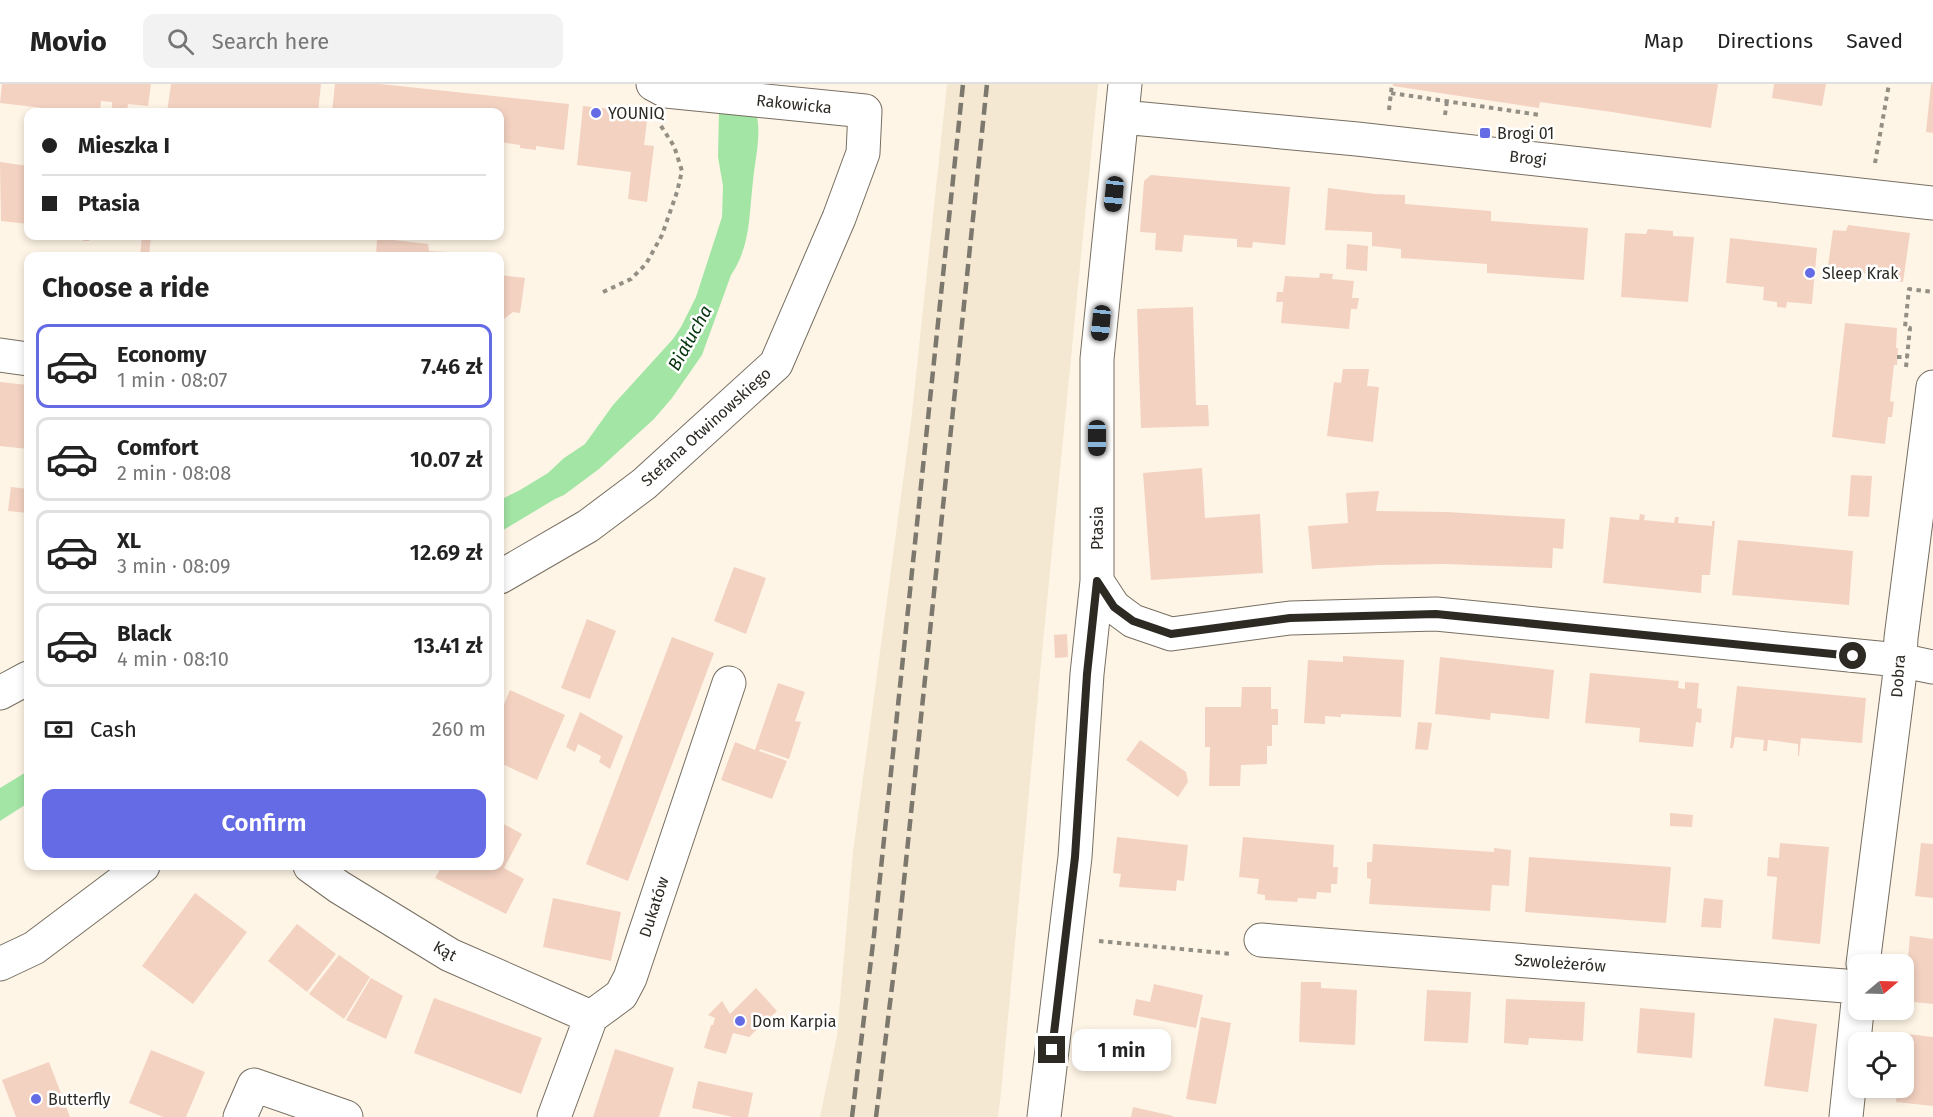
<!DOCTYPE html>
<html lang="en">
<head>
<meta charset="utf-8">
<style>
  :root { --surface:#fff; --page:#f2f2f2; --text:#222; --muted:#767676; --line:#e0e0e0; --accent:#656be4 }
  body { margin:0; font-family:"Fira Sans",sans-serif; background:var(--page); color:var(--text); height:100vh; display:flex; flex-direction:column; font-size:22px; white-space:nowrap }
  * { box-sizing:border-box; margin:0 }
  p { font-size:20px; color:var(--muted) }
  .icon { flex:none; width:33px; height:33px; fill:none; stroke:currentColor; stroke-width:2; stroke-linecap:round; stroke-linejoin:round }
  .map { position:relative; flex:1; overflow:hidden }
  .side { position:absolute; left:24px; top:168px; width:480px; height:618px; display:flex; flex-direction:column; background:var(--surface); border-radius:12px; box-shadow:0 3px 9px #0003 }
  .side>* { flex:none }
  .hud { position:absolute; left:24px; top:24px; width:480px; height:132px; border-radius:12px; box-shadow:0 3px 9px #0003; display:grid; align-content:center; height:132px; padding:0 18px; background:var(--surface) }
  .needle { width:39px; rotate:71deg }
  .controls { position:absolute; left:1848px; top:870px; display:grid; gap:12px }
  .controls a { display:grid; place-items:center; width:66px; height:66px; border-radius:12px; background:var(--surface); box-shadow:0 3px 9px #0003; font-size:30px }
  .end { position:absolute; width:27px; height:27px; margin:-14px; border:8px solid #2d2a24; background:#fff; box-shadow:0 0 0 3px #fff }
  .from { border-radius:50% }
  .bubble { position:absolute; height:42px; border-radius:12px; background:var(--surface); box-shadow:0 3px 9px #0003; font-size:20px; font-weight:600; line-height:42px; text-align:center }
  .car { position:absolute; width:18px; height:36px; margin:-18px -9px; border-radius:8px; box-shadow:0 0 4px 2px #0007; background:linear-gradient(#222 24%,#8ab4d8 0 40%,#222 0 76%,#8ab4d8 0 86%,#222 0) }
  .hud b { display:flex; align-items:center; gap:21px; height:57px; font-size:22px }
  .hud b+b { border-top:2px solid var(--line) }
  .hud i { width:15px; height:15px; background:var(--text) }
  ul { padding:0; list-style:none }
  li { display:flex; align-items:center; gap:18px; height:84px; margin:0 12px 9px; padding:0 6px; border:3px solid var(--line); border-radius:12px }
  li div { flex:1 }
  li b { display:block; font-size:22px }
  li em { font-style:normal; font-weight:600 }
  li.selected { border-color:var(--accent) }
  li>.icon { width:54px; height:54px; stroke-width:1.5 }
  h2 { padding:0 18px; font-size:27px; line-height:72px }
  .pay { display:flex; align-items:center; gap:15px; height:66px; padding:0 18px; font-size:22px }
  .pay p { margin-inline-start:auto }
  .button { display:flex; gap:12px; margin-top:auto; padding:12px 18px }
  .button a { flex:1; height:69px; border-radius:12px; background:var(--accent); color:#fff; font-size:24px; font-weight:600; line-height:69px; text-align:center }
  header { display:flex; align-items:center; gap:36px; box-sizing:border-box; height:84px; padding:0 30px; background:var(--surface); border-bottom:2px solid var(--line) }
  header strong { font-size:28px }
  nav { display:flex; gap:33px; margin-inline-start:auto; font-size:21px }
  .search { width:420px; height:54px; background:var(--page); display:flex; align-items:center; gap:15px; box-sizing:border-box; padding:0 21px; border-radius:12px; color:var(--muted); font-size:22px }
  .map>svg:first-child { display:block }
  .built { fill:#f5e8d2 }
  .water { fill:#a3e5a5 }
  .building { fill:#f3d2c2 }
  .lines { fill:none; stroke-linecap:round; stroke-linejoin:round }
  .minor-casing { stroke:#766e61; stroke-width:35 }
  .path { stroke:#948f84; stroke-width:4; stroke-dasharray:4.5 4.5; stroke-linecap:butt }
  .minor { stroke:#fff; stroke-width:33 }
  .rail { stroke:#7d786e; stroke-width:4.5; stroke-dasharray:12 6; stroke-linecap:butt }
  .route { stroke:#2d2a24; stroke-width:8 }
  .poi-dot { fill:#656be4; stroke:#fff; stroke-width:2 }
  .labels { text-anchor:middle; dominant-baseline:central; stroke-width:5; stroke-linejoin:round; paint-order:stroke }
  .street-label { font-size:16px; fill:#2d2a24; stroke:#fff }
  .poi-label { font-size:16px; fill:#2d2a24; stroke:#fff; text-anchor:start }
  .water-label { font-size:18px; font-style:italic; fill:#05350c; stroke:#fff }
</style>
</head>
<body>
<header>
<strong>Movio</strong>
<div class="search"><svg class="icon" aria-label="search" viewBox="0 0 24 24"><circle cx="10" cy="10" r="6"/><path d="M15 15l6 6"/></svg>Search here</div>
<nav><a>Map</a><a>Directions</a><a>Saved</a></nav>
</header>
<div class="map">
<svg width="1933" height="1033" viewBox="0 0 1933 1033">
  <rect width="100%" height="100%" fill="#fef5e6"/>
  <path class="built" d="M947,0H1098L1042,569L1001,1009L998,1033H820L837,952L853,768L911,338Z"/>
  <path class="water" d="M719,26L756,28C762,51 755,74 753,97C749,130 751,162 731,191L702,271L672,314L654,335L599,385L564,411L555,415L500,448V416L520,406L548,389L564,374L585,360L613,321L673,255L681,243L696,213L722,133L723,102L718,73Z
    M28,687V719L0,737V704Z"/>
  <path class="building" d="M2,0H151L148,22L128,20L127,27L112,24V18L101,17L100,27H93V28H77L0,19Z
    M171,0H321L318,28H167Z
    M335,0H380L569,20L564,66L536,62V66L520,64V61L500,58V28H332Z
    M1393,0H1718L1711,44L1612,28L1540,18L1539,24L1393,2Z
    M1774,0H1826L1822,22L1772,14Z
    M1931,0H1933V49L1926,48Z
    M583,22L648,29L644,61L654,62L647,118L628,115L631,88L577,81Z
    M0,78L28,82V140L1,137Z
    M1151,91L1290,103L1285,161L1253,158L1252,164L1237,163V155L1184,151L1182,168L1155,166L1156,149L1140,148L1144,97Z
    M1328,104L1375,110L1405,111V120L1491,127V137L1588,144L1584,196L1487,189V180L1401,174V165L1372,162V148L1325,146Z
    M1848,141L1910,149L1903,198L1884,196V192L1862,189V191L1827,189L1833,146L1846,147Z
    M1648,145L1673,147V152L1694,153L1688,218L1621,213L1625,149L1646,150Z
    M82,152H112L111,156L91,154L89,157H83Z
    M142,152H151L149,172H140Z
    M377,154L428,160L429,167L449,168V172H376Z
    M1730,154L1817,164L1812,220L1787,218L1786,224L1777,223V218L1763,216L1764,203L1726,199Z
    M1347,160L1368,162L1367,187L1346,185Z
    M1320,189L1333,190L1332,195L1354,197L1352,214H1359L1357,225H1351L1349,245L1281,239L1283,218H1276L1277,208H1283L1285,192L1319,194Z
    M500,191L525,194L520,229L513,228L500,238Z
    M1193,223L1196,321H1208L1209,342L1141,344L1137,225Z
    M1845,239L1897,244L1896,264H1898L1897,281H1894L1890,317L1894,318L1892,333H1888L1885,360L1832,353Z
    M1343,285H1369L1367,302L1379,303L1373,358L1327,352L1334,298L1341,299Z
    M0,298L28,301V365L0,362Z
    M1202,384L1205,434L1260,430L1263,489L1151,496L1143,389Z
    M1851,391L1872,392L1869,433L1848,432Z
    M11,403L28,405V429L8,427Z
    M1379,407L1376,427L1447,428L1565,435L1563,465L1553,464L1552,484L1445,480L1379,481L1312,485L1308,442L1348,439L1346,409Z
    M1640,430L1645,431L1644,436L1674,439L1675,433H1679L1678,439L1712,442V437H1715L1710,491H1702L1701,509L1603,499L1610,433L1639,436Z
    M1738,456L1853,467L1849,521L1732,511Z
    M734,483L766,494L746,550L714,537Z
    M587,535L616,547L590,615L561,604Z
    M1067,550L1068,573L1055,574L1054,551Z
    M672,553L714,569L628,797L586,780Z
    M1343,572L1404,576L1401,633L1341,630V633L1325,632V640L1304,639L1308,576L1343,578Z
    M1440,573L1554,586L1549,635L1491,629L1490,636L1435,630Z
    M1590,589L1679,597L1678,604L1685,605V598L1699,599L1697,624L1702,625L1701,639L1696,638L1693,663L1639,658L1640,644L1585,639Z
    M778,599L805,608L795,637L801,638L789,675L760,665L759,667L787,677L772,715L721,696L735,658L755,666Z
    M1737,602L1866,614L1862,659L1801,654L1799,672H1798V660L1768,656L1767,667H1763L1764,656L1735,653L1733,664H1730Z
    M1242,603H1271V625H1278V641H1272V662H1267V680L1241,681L1240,702H1209L1210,663H1205V623H1241Z
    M510,606L565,631L537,696L500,679V630Z
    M580,628L623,652L610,685L599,678L601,672L578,660L575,668L566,663Z
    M1418,638L1432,639L1428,666L1415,665Z
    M1140,656L1186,688L1188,698L1178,713L1126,676Z
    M1670,729L1693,731L1692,743L1670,742Z
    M500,738L522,750L504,784L524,795L506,830L435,794L442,782H500Z
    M1117,753L1188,761L1184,797L1177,796L1176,807L1119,803L1121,790L1113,789Z
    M1243,753L1334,761L1333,783H1338L1337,800H1331V809L1317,808L1316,815L1298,814L1297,818L1265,816V811L1257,810L1259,795L1239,793Z
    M1780,759L1829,763L1820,860L1772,855L1777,793L1767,792L1768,773L1779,774Z
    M1921,759L1933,760V814L1915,812Z
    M1373,760L1494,768V764L1511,766L1509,802L1492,801L1490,827L1369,820L1371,795L1367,794V778H1372Z
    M1529,773L1671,783L1666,839L1525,828Z
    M195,809L247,848L193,920L142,882Z
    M553,814L621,828L611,877L543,863Z
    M1704,814L1723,816L1721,844L1701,843Z
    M297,840L336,870L307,908L268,877Z
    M1910,852L1933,855V920L1904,917Z
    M339,871L370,893L344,935L309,910Z
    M371,894L403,912L386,955L346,936Z
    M1301,898H1321V904L1357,906L1355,961L1299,958Z
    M1154,900L1203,911L1196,944L1133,931L1136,915L1150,918Z
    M756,904L777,927L749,953L733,949L726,970L704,964L711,941H713L715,934L708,931L722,917L730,930Z
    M1427,906L1471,908L1468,959L1424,957Z
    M434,914L542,954L521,1010L414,969Z
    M1506,915L1585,918L1583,957L1529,954L1528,961L1504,959Z
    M1640,924L1695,929L1692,974L1637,969Z
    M1201,933L1231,939L1216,1020L1186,1015Z
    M1774,934L1817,940L1808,1008L1764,1002Z
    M1899,949L1933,953V1022L1896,1018L1897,1004H1904V958H1898Z
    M615,965L674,984L659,1033H593Z
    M151,966L205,988L186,1033H163L129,1019Z
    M49,978L70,1033H16L2,996Z
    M698,997L753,1009L748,1033H733L692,1024Z
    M1133,1023L1173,1032V1033H1131Z"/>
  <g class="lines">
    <defs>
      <path id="minor" d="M1122,33L1357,55L1933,119
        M0,271L28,275
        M500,493L588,442L644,400L776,280L839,134L863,69L865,27L666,7L653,0
        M1097,497L1114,523L1133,537L1171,550L1290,534L1436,530L1899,576L1933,583
        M0,609L28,594
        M310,782L339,803L450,871L591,933
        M1261,856L1858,903
        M0,880L34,864L143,782
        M1863,880L1899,596L1901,554L1933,303
        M240,1033L254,1001L346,1033
        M554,1033L591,933L621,911L630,894L729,599
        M1044,1033L1075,773L1087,590L1097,497V275L1125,0
        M1846,1033L1858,918"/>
    </defs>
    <use href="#minor" class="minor-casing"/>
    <path class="path" d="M1391,9L1540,31
      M1389,26L1392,0
      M1445,31L1447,17
      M1875,79L1889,0
      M603,208L631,195L646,180L662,151L677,108L682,87L674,62L659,39
      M1897,273H1907
      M1906,283L1910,244L1905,243L1909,205L1933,208
      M1099,857L1232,870"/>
    <use href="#minor" class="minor"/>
    <path class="rail" d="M852,1033L874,851L963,0
      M876,1033L898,854L987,0"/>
  </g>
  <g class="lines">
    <path class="route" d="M1052,966L1075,773L1087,590L1097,497L1114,523L1133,537L1171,550L1290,534L1436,530L1853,572"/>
  </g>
  <g class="poi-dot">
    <circle cx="596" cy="29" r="6"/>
    <rect x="1479" y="43" width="12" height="12" rx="3"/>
    <circle cx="1810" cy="189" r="6"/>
    <circle cx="740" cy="937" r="6"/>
    <circle cx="36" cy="1015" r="6"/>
  </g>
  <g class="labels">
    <g class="street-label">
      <text transform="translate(794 20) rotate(6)">Rakowicka</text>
      <text transform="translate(1528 74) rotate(6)">Brogi</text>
      <text transform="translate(706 343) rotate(-42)">Stefana Otwinowskiego</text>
      <text transform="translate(1097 444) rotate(-90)">Ptasia</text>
      <text transform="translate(1898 592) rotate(-86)">Dobra</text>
      <text transform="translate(654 823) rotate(-72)">Dukatów</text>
      <text transform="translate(445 867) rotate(29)">Kąt</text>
      <text transform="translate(1560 879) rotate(4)">Szwoleżerów</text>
    </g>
    <g class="poi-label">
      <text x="608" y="29">YOUNIQ</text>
      <text x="1497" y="49">Brogi 01</text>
      <text x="1822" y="189">Sleep Krak</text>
      <text x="752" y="937">Dom Karpia</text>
      <text x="48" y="1015">Butterfly</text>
    </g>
    <g class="water-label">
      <text transform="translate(690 254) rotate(-61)">Białucha</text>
    </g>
  </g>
</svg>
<div class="controls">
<a><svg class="needle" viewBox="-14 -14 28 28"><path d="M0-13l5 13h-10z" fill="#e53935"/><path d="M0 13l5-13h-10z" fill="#767676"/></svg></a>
<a><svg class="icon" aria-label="locate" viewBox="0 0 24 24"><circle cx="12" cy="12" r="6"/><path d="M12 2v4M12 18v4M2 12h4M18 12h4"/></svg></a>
</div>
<i class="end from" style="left:1853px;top:572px"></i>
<i class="end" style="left:1052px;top:966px"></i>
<div class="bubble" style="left:1072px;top:945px;width:99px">1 min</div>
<i class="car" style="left:1114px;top:110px;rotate:186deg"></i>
<i class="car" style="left:1101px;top:239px;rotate:186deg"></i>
<i class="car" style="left:1097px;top:354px;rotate:180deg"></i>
<div class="hud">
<b><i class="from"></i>Mieszka I</b>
<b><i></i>Ptasia</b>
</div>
<section class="side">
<h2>Choose a ride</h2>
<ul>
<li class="selected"><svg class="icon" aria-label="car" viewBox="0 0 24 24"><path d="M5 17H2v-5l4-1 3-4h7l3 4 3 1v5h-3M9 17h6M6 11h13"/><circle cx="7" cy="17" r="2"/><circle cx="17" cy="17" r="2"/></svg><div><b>Economy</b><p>1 min · 08:07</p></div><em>7.46 zł</em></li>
<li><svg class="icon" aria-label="car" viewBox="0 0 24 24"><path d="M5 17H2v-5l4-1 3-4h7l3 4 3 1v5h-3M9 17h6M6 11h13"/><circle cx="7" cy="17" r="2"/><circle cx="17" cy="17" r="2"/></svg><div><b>Comfort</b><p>2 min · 08:08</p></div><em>10.07 zł</em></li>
<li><svg class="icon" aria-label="car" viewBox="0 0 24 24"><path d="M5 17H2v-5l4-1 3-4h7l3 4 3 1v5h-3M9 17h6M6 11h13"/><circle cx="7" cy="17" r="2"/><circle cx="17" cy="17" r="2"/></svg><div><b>XL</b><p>3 min · 08:09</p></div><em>12.69 zł</em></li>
<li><svg class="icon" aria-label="car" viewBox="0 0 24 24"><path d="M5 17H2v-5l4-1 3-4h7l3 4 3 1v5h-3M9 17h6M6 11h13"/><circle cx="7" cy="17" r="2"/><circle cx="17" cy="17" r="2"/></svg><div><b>Black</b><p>4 min · 08:10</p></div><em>13.41 zł</em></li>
</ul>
<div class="pay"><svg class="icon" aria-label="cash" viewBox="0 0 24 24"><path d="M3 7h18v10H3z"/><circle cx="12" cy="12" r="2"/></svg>Cash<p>260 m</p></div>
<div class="button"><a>Confirm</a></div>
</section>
</div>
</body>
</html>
